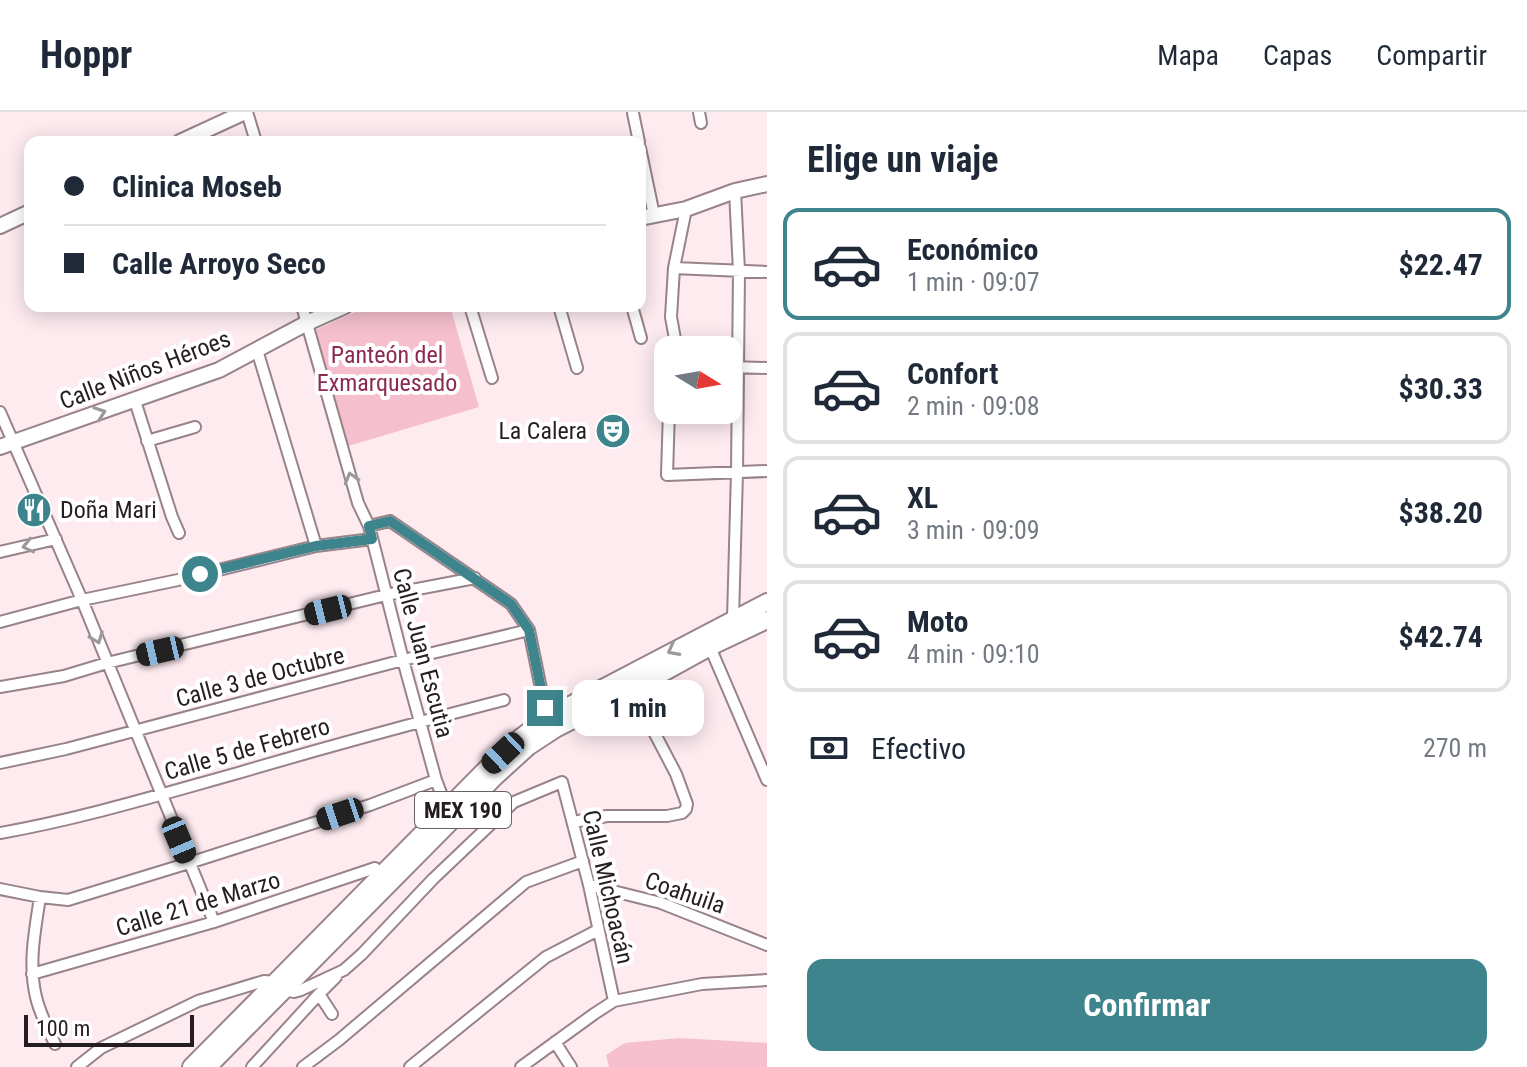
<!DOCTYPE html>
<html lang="es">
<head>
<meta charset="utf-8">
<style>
  :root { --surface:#fff; --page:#f6f6f7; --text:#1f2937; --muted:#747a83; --line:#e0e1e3; --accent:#3d848d }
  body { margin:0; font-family:"Roboto Condensed",sans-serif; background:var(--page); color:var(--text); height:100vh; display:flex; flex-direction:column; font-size:30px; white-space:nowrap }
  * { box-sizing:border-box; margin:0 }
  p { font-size:26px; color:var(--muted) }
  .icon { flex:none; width:44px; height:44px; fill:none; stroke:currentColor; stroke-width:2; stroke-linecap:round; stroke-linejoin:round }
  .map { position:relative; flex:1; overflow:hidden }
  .details { display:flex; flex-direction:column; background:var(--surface); width:760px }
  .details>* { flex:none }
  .hud { position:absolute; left:24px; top:24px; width:622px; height:176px; border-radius:16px; box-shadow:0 4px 20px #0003; display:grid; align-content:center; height:176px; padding:0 40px; background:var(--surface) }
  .needle { width:52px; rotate:101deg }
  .tools { position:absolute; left:654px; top:224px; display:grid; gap:16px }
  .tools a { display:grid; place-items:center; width:88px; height:88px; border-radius:16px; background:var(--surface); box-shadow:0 4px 20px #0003; font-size:40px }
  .scale { position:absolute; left:24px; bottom:20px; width:170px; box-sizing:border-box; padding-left:8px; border:4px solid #251d1f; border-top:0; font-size:22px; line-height:28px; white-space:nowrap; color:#251d1f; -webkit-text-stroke:6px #fff; paint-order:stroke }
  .end { position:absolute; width:36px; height:36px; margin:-18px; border:10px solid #3d848d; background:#fff; box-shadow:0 0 0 4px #fff }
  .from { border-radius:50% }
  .bubble { position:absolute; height:56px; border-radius:16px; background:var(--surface); box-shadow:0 4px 20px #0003; font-size:26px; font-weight:700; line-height:56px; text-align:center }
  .car { position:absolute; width:24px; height:48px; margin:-24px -12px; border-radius:10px; box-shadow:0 0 6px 2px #0007; background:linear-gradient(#222 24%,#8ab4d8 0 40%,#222 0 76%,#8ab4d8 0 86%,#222 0) }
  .hud b { display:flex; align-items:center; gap:28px; height:76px; font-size:30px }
  .hud b+b { border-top:2px solid var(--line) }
  .hud i { width:20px; height:20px; background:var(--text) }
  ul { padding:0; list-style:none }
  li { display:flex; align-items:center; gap:24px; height:112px; margin:0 16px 12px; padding:0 24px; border:4px solid var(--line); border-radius:16px }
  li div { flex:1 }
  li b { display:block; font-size:30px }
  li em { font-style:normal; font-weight:700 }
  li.current { border-color:var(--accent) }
  li>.icon { width:72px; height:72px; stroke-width:1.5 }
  h2 { padding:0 40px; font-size:36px; line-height:96px }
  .pay { display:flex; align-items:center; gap:20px; height:88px; padding:0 40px; font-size:30px }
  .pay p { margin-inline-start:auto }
  .button { display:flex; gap:16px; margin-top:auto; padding:16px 40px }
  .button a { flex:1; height:92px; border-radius:16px; background:var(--accent); color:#fff; font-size:32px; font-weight:700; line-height:92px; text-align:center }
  header { display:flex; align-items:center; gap:48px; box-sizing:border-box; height:112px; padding:0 40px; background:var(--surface); border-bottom:2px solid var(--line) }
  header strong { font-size:38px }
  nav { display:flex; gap:44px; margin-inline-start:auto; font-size:28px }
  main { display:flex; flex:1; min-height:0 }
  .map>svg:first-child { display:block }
  .green { fill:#f6bfce }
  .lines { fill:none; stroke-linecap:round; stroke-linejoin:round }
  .minor-casing { stroke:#978388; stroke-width:14 }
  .secondary-casing { stroke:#978388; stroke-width:18 }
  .primary-casing { stroke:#978388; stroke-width:20 }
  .minor { stroke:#fff; stroke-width:10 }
  .secondary { stroke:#fff; stroke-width:14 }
  .primary { stroke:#fff; stroke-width:16 }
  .oneway { stroke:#9d999a }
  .route { stroke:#3d848d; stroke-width:10 }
  .labels { text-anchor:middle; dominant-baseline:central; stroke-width:8; stroke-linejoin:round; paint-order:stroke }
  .shield { fill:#fff; stroke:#666162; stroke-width:2 }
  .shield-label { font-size:22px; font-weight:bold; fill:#251d1f }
  .park-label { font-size:24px; fill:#8b2950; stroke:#fff }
  .street-label { font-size:24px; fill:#251d1f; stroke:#fff }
  .poi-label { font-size:24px; fill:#251d1f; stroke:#fff; text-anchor:end }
</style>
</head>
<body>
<header>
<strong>Hoppr</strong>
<nav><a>Mapa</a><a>Capas</a><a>Compartir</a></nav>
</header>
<main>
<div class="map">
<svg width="767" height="955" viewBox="0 0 767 955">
  <rect width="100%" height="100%" fill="#fdebf0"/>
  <path class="green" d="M369,194H450L479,295L345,335L311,220Z
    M679,926L767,931V955H609L606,943L625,931Z"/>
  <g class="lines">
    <defs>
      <path id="minor" d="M247,0L256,30
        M699,0L701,11
        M633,1L639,30
        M640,36L654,103
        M674,156L767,160
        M302,194L358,391L369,414L403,548L436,668
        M470,194L492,266
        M559,194L577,256
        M632,194L641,226
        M257,238L316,434
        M677,238L671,205L674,156L686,97
        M728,255L767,256
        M135,289L172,405L179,421
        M669,298L667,363L767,359
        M0,300L82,488L214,810
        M147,329L195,315
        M369,414L390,409L511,492L529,518L545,596L549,604
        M0,440L56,427
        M733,507L737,360L739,159L735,79
        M0,510L82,488L178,468L316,434L372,427
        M710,535L767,668
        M0,575L64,564L107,551L386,483L475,466
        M0,651L66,637L403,548L529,518
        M573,710L607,704H667L682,701L686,697L687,692L676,662L632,578
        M0,721C80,707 159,683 238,661C326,635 415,611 504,588
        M589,773L661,791L767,833
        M0,777L40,785L68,788L189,751L370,693L436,668L442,684L450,694
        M40,785C35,818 28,852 36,885C40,902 48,917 55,932
        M32,862L214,810L375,756
        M285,878L294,880L301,878L344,858L362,842L433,767L514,690L562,670L589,773L614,889
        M332,902L319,882L336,865
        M555,930L571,955
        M77,955L101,936L198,889L264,869L275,870
        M252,955L319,882
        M303,955L339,928L526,770L583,749
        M410,955L546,845L598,818
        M521,955L594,902L614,889L702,872L767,868"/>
      <path id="secondary" d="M180,30L245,0
        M640,106L686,97L735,79L767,72
        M0,114L30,100
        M0,335L219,258L307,211L345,194"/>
      <path id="primary" d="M191,955L486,657L521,625L549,604L767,490
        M208,955L495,665L528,635L557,616L632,578L710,535L767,508"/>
    </defs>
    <use href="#minor" class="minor-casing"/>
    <use href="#secondary" class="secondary-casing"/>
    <use href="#primary" class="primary-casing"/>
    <use href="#minor" class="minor"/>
    <use href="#secondary" class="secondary"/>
    <use href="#primary" class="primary"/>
  </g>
  <defs><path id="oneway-chevron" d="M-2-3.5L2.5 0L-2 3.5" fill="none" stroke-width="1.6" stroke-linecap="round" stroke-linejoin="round" transform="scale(2)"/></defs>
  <g class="oneway">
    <use href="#oneway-chevron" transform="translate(100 301) rotate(-19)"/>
    <use href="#oneway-chevron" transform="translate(351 366) rotate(-106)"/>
    <use href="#oneway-chevron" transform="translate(28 434) rotate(167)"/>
    <use href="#oneway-chevron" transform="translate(97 526) rotate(69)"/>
    <use href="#oneway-chevron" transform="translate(673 538) rotate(152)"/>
  </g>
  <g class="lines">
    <path class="route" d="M200,462L316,434L372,427L369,414L390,409L511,492L529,518L545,596"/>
  </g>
  <defs>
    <symbol id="theatre-disc" viewBox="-11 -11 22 22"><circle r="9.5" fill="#3d848d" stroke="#fff"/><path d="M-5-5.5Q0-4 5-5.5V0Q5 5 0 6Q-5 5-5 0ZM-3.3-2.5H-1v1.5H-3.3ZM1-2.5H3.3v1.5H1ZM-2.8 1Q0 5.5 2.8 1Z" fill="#fff"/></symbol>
    <symbol id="restaurant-disc" viewBox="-11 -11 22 22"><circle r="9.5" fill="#3d848d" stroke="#fff"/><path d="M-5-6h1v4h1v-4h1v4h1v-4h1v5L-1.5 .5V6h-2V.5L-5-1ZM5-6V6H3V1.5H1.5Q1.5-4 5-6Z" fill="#fff"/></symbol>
  </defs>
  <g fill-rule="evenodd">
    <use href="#theatre-disc" x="593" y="299" width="40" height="40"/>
    <use href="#restaurant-disc" x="14" y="378" width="40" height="40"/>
  </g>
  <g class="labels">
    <rect class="shield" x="415" y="680" width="96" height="36" rx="6"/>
    <g class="shield-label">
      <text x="463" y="698">MEX 190</text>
    </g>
    <g class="park-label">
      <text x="387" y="243">Panteón del<tspan x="387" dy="28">Exmarquesado</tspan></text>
    </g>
    <g class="street-label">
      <text transform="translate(145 258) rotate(-21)">Calle Niños Héroes</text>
      <text transform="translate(423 541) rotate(75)">Calle Juan Escutia</text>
      <text transform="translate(260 565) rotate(-15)">Calle 3 de Octubre</text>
      <text transform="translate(247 637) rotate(-16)">Calle 5 de Febrero</text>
      <text transform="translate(608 775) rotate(77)">Calle Michoacán</text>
      <text transform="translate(685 781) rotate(19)">Coahuila</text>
      <text transform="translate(198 792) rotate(-17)">Calle 21 de Marzo</text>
    </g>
    <g class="poi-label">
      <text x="587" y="319">La Calera</text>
      <text x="60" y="398" text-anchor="start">Doña Mari</text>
    </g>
  </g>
</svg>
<div class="tools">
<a><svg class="needle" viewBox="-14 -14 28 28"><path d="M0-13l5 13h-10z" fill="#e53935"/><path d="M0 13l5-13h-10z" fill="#747a83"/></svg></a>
</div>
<div class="scale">100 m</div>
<i class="end from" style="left:200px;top:462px"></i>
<i class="end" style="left:545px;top:596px"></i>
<div class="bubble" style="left:572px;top:568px;width:132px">1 min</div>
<i class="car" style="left:328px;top:498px;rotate:256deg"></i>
<i class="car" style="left:160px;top:539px;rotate:257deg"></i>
<i class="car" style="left:503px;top:641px;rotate:227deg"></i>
<i class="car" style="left:340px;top:702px;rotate:252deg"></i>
<i class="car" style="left:179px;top:728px;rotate:157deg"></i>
<div class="hud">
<b><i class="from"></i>Clinica Moseb</b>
<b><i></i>Calle Arroyo Seco</b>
</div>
</div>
<section class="details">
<h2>Elige un viaje</h2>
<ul>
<li class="current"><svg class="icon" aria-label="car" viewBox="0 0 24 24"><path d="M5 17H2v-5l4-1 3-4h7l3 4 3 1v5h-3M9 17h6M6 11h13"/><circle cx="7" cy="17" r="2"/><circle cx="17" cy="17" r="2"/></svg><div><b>Económico</b><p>1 min · 09:07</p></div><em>$22.47</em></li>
<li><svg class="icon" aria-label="car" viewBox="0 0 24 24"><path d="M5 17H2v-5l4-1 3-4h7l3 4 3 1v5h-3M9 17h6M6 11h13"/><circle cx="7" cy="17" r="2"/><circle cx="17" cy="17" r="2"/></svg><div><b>Confort</b><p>2 min · 09:08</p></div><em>$30.33</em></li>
<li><svg class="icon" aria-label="car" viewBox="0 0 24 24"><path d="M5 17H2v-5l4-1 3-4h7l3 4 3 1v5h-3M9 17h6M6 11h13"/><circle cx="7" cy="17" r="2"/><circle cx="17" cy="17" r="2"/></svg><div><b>XL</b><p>3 min · 09:09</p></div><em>$38.20</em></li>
<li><svg class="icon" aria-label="car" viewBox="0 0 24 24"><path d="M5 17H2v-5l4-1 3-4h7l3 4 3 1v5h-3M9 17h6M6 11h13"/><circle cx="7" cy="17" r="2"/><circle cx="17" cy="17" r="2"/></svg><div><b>Moto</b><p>4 min · 09:10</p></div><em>$42.74</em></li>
</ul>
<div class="pay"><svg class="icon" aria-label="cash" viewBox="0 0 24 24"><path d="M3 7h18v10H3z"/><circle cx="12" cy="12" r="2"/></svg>Efectivo<p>270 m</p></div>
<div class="button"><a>Confirmar</a></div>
</section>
</main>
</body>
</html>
